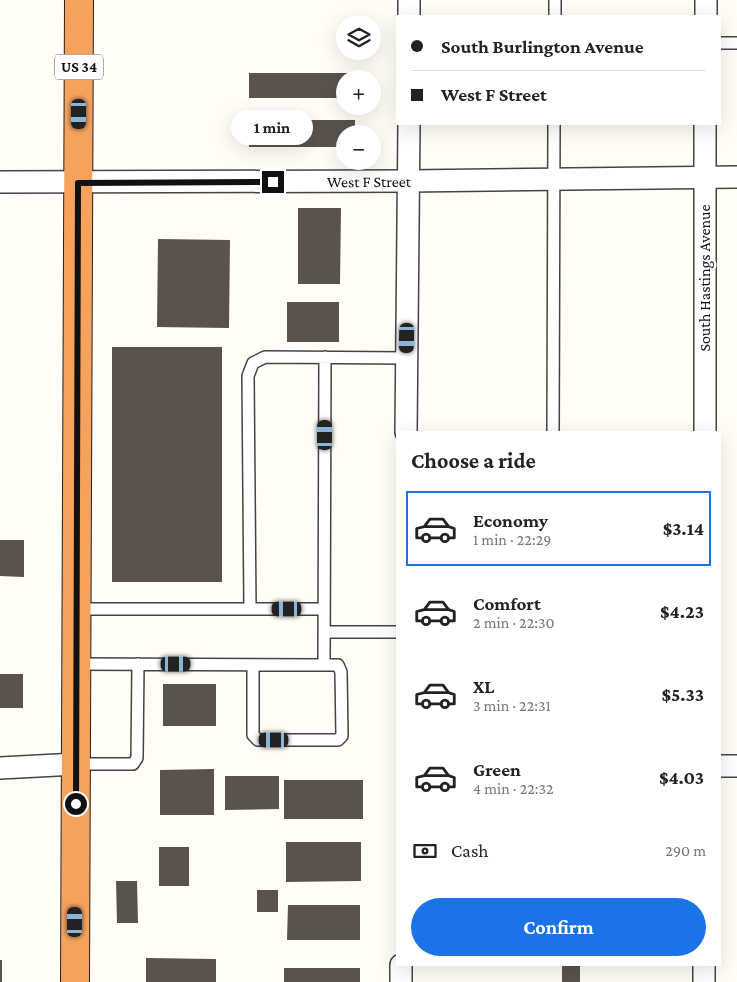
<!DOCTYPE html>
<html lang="en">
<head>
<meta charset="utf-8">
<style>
  :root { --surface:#fff; --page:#f2f2f2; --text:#222; --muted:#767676; --line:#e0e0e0; --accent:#1a73e8 }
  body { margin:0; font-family:"Crimson Pro",serif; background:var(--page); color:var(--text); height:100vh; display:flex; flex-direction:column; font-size:19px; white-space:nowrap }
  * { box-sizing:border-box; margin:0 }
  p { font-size:16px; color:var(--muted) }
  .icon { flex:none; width:28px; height:28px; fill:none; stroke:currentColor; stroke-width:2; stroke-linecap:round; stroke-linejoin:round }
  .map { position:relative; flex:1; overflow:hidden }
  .details { position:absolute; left:396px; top:431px; width:325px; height:535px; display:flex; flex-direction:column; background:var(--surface); border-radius:0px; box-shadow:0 5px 20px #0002 }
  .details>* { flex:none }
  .banner { position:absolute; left:396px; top:15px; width:325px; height:110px; border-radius:0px; box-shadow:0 5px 20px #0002; display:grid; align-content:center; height:110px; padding:0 15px; background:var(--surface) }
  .controls { position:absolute; left:336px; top:15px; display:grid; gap:10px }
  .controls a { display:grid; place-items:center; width:45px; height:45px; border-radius:50%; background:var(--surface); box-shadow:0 5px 20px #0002; font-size:25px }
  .end { position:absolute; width:22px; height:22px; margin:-11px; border:6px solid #111; background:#fff; box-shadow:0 0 0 2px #fff }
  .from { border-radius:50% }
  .bubble { position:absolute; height:35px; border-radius:18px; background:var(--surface); box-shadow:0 5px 20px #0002; font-size:16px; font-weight:700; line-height:35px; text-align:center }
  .car { position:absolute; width:15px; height:30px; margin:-15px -8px; border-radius:6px; box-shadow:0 0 4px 1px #0007; background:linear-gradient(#222 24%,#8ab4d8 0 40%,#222 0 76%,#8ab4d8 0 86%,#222 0) }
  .banner b { display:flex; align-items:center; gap:18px; height:48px; font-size:19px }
  .banner b+b { border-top:1px solid var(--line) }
  .banner i { width:12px; height:12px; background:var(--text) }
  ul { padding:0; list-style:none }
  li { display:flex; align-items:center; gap:15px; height:75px; margin:0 10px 8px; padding:0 5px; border:2px solid transparent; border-radius:0px }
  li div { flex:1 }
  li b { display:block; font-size:19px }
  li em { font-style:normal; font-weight:700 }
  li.selected { border-color:var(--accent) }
  li>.icon { width:45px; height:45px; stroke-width:1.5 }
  h2 { padding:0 15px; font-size:22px; line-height:60px }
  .pay { display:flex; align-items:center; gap:12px; height:55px; padding:0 15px; font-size:19px }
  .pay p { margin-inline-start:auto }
  .button { display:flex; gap:10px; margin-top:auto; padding:10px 15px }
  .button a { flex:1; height:58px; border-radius:30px; background:var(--accent); color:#fff; font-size:20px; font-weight:700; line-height:58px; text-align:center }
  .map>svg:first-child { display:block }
  .building { fill:#5a524d }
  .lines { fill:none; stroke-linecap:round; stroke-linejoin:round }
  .lane-casing { stroke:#444; stroke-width:14 }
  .street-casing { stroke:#444; stroke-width:24 }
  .highway-casing { stroke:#222; stroke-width:30 }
  .lane { stroke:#fff; stroke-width:11 }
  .street { stroke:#fff; stroke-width:21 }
  .highway { stroke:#f5a25d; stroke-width:28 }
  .route { stroke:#111; stroke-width:6 }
  .labels { text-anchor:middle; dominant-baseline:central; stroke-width:5; stroke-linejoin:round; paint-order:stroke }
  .shield { fill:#fff; stroke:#585858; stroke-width:1 }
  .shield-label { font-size:15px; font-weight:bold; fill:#111 }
  .street-label { font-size:16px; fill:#111; stroke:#fff }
</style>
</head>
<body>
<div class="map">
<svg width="737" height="982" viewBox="0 0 737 982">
  <rect width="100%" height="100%" fill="#fffdf5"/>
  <path class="building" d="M249,73H355V79H345V98H249Z
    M249,120H355V134H345V147H249Z
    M298,208H341L340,284H298Z
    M158,239L230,240L229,328L157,327Z
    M287,302H339V342H287Z
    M112,347H222V582H112Z
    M0,540H24V577L0,576Z
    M0,674H23V708H0Z
    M163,684H216V726H163Z
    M214,769V815H160V770Z
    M225,776H279V809L225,810Z
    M284,780H363V819H284Z
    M286,842H361V881L286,882Z
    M159,847H189V886H159Z
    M116,881H137L138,923H117Z
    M257,890H278V912H257Z
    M288,905H360V940H287Z
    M146,958L216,959V982H146Z
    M0,960H2V982H0Z
    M562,965H580V982H562Z
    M284,968H360V982H284Z"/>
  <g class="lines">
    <defs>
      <path id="lane" d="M555,16V0
        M720,43H737
        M553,432L554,124
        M76,609H324
        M250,609L248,376L253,363L265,357L407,358
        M324,632H398
        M76,664L324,665L325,357
        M253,665V735L258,740H338L342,736L341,672L338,665H324
        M76,764H133L137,758L138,664"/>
      <g id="street">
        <path d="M409,0V16"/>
        <path d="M706,16V0"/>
        <path d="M705,124V432"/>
        <path id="s1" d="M0,182L409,181L737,177"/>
        <path d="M406,432L409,124"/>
        <path d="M720,766H737"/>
        <path d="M0,768L76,764"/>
        <path d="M704,965V982"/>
        <path d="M401,982V965"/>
      </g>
      <path id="highway" d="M75,982L79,0"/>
    </defs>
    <use href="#lane" class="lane-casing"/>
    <use href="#street" class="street-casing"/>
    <use href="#highway" class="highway-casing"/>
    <use href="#lane" class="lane"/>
    <use href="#street" class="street"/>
    <use href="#highway" class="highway"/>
  </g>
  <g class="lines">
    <path class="route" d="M76,804L78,183L273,182"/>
  </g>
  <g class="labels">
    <rect class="shield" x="55" y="54.5" width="48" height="25" rx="4"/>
    <g class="shield-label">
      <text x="79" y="67">US 34</text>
    </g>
    <g class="street-label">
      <text stroke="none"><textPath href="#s1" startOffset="369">West F Street</textPath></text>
      <text transform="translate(704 278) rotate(-90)">South Hastings Avenue</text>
    </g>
  </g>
</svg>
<div class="controls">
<a><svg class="icon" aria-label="layers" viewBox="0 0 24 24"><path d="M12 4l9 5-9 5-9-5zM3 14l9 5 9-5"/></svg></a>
<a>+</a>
<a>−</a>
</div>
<i class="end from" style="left:76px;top:804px"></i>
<i class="end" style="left:273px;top:182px"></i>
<div class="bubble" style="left:231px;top:110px;width:82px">1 min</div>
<i class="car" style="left:79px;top:114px;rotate:180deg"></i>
<i class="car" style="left:407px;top:338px;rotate:181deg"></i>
<i class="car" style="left:325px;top:435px;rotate:0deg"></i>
<i class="car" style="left:287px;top:609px;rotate:270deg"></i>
<i class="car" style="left:176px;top:664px;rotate:90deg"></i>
<i class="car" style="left:274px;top:740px;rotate:270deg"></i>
<i class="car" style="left:75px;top:922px;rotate:0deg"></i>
<div class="banner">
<b><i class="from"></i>South Burlington Avenue</b>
<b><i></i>West F Street</b>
</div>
<section class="details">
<h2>Choose a ride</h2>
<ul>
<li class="selected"><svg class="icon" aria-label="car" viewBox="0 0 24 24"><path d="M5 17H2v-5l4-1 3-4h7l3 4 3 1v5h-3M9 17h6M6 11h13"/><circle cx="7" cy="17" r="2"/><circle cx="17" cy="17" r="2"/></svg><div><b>Economy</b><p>1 min · 22:29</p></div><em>$3.14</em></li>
<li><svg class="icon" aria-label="car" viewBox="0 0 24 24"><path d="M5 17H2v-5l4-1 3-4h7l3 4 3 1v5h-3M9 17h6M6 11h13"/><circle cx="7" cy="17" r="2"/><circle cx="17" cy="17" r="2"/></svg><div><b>Comfort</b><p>2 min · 22:30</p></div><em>$4.23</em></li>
<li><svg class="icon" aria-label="car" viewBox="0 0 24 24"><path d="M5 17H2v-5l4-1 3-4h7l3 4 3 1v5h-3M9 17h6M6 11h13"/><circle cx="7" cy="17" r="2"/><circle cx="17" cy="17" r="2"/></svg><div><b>XL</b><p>3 min · 22:31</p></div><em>$5.33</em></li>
<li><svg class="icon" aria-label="car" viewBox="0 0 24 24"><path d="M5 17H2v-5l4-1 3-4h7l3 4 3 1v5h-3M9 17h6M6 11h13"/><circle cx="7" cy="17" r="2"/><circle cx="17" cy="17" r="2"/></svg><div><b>Green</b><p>4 min · 22:32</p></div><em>$4.03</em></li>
</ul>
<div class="pay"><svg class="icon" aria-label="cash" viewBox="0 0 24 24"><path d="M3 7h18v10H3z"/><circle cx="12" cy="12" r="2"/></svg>Cash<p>290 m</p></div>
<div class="button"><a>Confirm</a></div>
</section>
</div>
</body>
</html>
